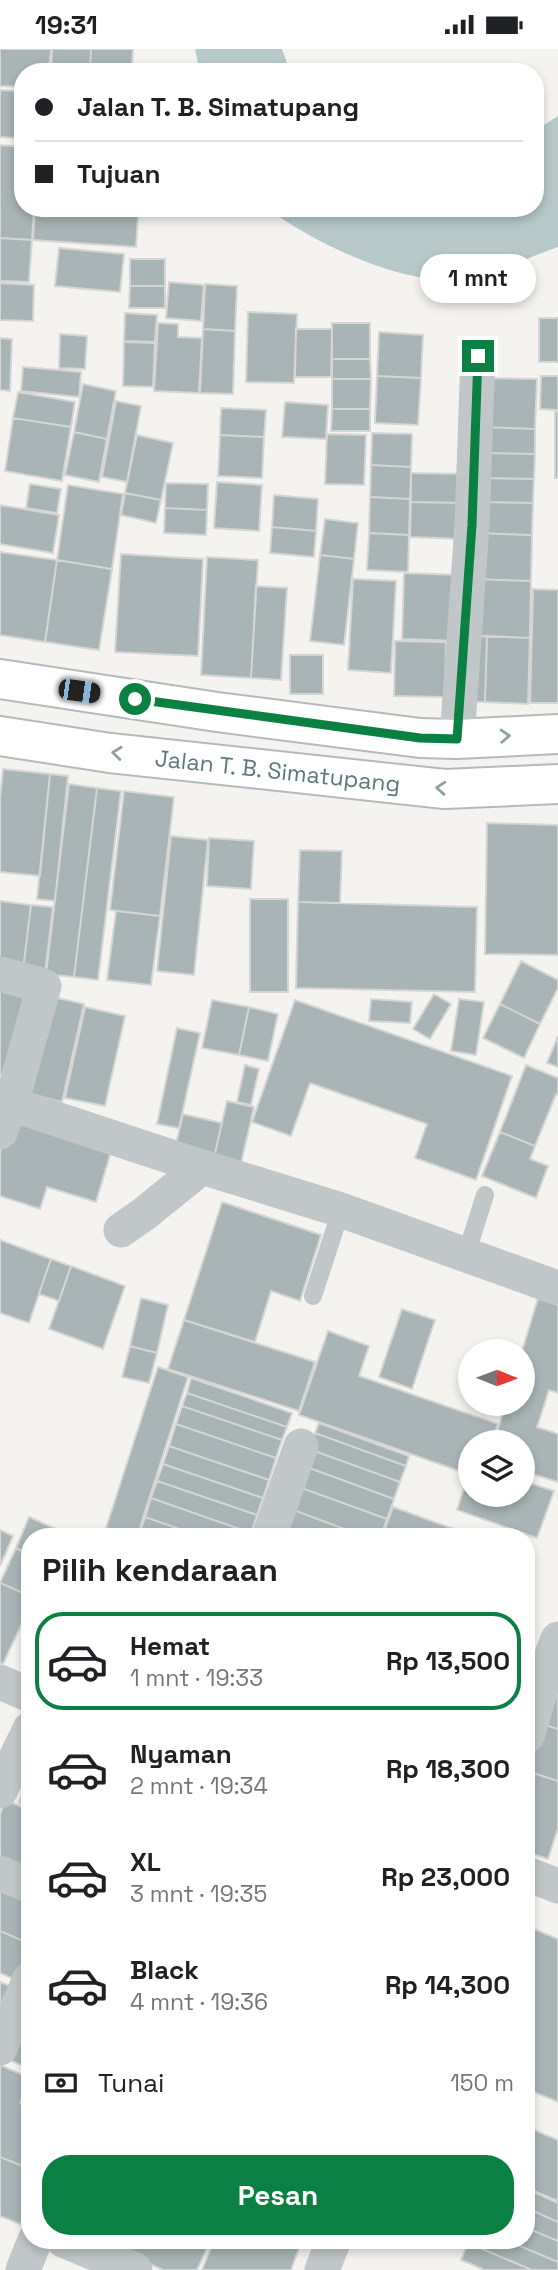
<!DOCTYPE html>
<html lang="id">
<head>
<meta charset="utf-8">
<style>
  :root { --surface:#fff; --page:#f2f2f2; --text:#202124; --muted:#757577; --line:#e0e0e0; --accent:#0b8043 }
  body { margin:0; font-family:"Space Grotesk",sans-serif; background:var(--page); color:var(--text); height:100vh; display:flex; flex-direction:column; font-size:26px; white-space:nowrap }
  * { box-sizing:border-box; margin:0 }
  p { font-size:23px; color:var(--muted) }
  .icon { flex:none; width:38px; height:38px; fill:none; stroke:currentColor; stroke-width:2; stroke-linecap:round; stroke-linejoin:round }
  .map { position:relative; flex:1; overflow:hidden }
  .drawer { position:absolute; left:21px; top:1479px; width:514px; height:721px; display:flex; flex-direction:column; background:var(--surface); border-radius:28px; box-shadow:0 4px 10px #0003 }
  .drawer>* { flex:none }
  .guide { position:absolute; left:14px; top:14px; width:530px; height:154px; border-radius:28px; box-shadow:0 4px 10px #0003; display:grid; align-content:center; height:154px; padding:0 21px; background:var(--surface) }
  .needle { width:46px; rotate:91deg }
  .controls { position:absolute; left:458px; top:1290px; display:grid; gap:14px }
  .controls a { display:grid; place-items:center; width:77px; height:77px; border-radius:50%; background:var(--surface); box-shadow:0 4px 10px #0003; font-size:35px }
  .end { position:absolute; width:32px; height:32px; margin:-16px; border:9px solid #0b8043; background:#fff; box-shadow:0 0 0 4px #fff }
  .from { border-radius:50% }
  .bubble { position:absolute; height:49px; border-radius:24px; background:var(--surface); box-shadow:0 4px 10px #0003; font-size:23px; font-weight:800; line-height:49px; text-align:center }
  .car { position:absolute; width:21px; height:42px; margin:-21px -10px; border-radius:9px; box-shadow:0 0 5px 2px #0007; background:linear-gradient(#222 24%,#8ab4d8 0 40%,#222 0 76%,#8ab4d8 0 86%,#222 0) }
  .guide b { display:flex; align-items:center; gap:24px; height:66px; font-size:26px }
  .guide b+b { border-top:2px solid var(--line) }
  .guide i { width:18px; height:18px; background:var(--text) }
  ul { padding:0; list-style:none }
  li { display:flex; align-items:center; gap:21px; height:98px; margin:0 14px 10px; padding:0 7px; border:4px solid transparent; border-radius:28px }
  li div { flex:1 }
  li b { display:block; font-size:26px }
  li em { font-style:normal; font-weight:800 }
  li.active { border-color:var(--accent) }
  li>.icon { width:63px; height:63px; stroke-width:1.5 }
  h2 { padding:0 21px; font-size:32px; line-height:84px }
  .pay { display:flex; align-items:center; gap:18px; height:77px; padding:0 21px; font-size:26px }
  .pay p { margin-inline-start:auto }
  .action { display:flex; gap:14px; margin-top:auto; padding:14px 21px }
  .action a { flex:1; height:80px; border-radius:28px; background:var(--accent); color:#fff; font-size:28px; font-weight:800; line-height:80px; text-align:center }
  .status { display:flex; justify-content:space-between; align-items:center; height:49px; padding:0 35px; background:var(--surface); direction:ltr }
  .status svg { height:19px; fill:currentColor }
  .map>svg:first-child { display:block }
  .water { fill:#b6c8c8 }
  .building { fill:#a8b4b5; stroke:#d5d5d3; stroke-width:2 }
  .lines { fill:none; stroke-linecap:round; stroke-linejoin:round }
  .primary-casing { stroke:#b4babc; stroke-width:42 }
  .service { stroke:#c1c7c8; stroke-width:18 }
  .minor { stroke:#c1c7c8; stroke-width:35 }
  .primary { stroke:#fff; stroke-width:38 }
  .oneway { stroke:#8ea0a4 }
  .route { stroke:#0b8043; stroke-width:9 }
  .labels { text-anchor:middle; dominant-baseline:central; stroke-width:7; stroke-linejoin:round; paint-order:stroke }
  .street-label { font-size:23px; fill:#5d777d; stroke:#fff }
</style>
</head>
<body>
<div class="status"><b>19:31</b><svg viewBox="0 0 49 12"><path d="M0 12V9h3v3zM5 12V6h3v6zM10 12V3h3v9zM15 12V0h3v12zM26 1h20v11H26zM47 4h2v5h-2z"/></svg></div>
<div class="map">
<svg width="558" height="2221" viewBox="0 0 558 2221">
  <rect width="100%" height="100%" fill="#f4f3f0"/>
  <path class="water" d="M195,0H282L290,23H200Z
    M558,67V198C532,207 498,223 472,229C412,242 313,194 267,159H536V81Z"/>
  <path class="building" d="M0,0H51L49,23H23V38L0,37Z
    M52,0H91L90,23H51Z
    M91,0H133L132,23H90Z
    M0,41L18,42L15,89L0,88Z
    M18,42L23,43V90L15,89Z
    M0,96L23,98V159H34L32,191L0,189Z
    M35,159L138,167L136,198L33,191Z
    M35,159H83V163Z
    M86,159H111V163L86,162Z
    M0,189L32,191L29,233L0,232Z
    M59,199L124,205L120,243L55,237Z
    M130,210H165V237H130Z
    M169,233L204,236L201,272L166,269Z
    M0,234L34,236L33,272L0,271Z
    M205,235L237,237L235,282L203,280Z
    M130,237H165V259H129Z
    M248,263L297,265L294,334L246,333Z
    M125,264L157,266L155,293L124,292Z
    M539,269H558V313H539Z
    M158,274L178,275V288L202,289L199,344L154,342Z
    M332,274H370V310H332Z
    M203,280L235,282L233,345L200,344Z
    M296,280H332L331,328H295Z
    M379,283L423,286L421,329L377,327Z
    M60,285L87,287L85,320L59,319Z
    M0,289L12,290L10,342L0,341Z
    M124,293L155,294L153,338L123,337Z
    M332,310H370L371,330H332Z
    M23,318L81,323L79,348L21,342Z
    M377,327L421,329L418,376L375,374Z
    M541,327H558V361L540,360Z
    M480,329L537,330L535,380L478,378Z
    M332,330H371L370,360H332Z
    M83,335L116,342L107,390L74,383Z
    M18,343L75,353L71,378L13,369Z
    M116,352L141,357L127,433L102,428Z
    M285,353L328,356L326,390L282,388Z
    M221,359L266,361L264,388L220,386Z
    M332,360H370V382H331Z
    M555,363H558V429H555Z
    M13,369L71,378L62,432L5,422Z
    M478,378L535,380V405L477,404Z
    M74,383L107,390L99,433L65,426Z
    M372,384L412,385L411,418L371,416Z
    M327,385L366,386L364,436L325,435Z
    M137,386L173,394L161,451L125,444Z
    M220,386L264,388L262,429L218,427Z
    M477,404L535,405L534,430L477,429Z
    M371,416L411,418L410,450L370,448Z
    M411,424L465,425L464,454L411,453Z
    M477,429L534,430L533,454L476,453Z
    M217,433L262,436L259,482L214,479Z
    M166,434L208,435L207,461L165,459Z
    M30,435L61,440L57,464L26,459Z
    M68,436L123,445L112,520L57,511Z
    M125,444L161,451L156,474L121,466Z
    M274,446L318,450L316,482L272,478Z
    M370,448L410,450L409,486L369,484Z
    M411,453L464,454L463,490L410,488Z
    M476,453L533,454L532,486L475,484Z
    M0,456L59,466L53,504L0,495Z
    M165,459L207,461L206,486L164,484Z
    M325,470L358,474L354,510L320,506Z
    M272,478L316,482L314,508L270,504Z
    M369,484L409,486L408,523L367,521Z
    M475,484L532,486L531,532L474,530Z
    M0,503L57,511L45,593L0,586Z
    M121,505L203,510L198,607L115,603Z
    M320,506L354,510L344,596L310,592Z
    M207,508L258,511L251,629L201,626Z
    M57,511L112,520L99,601L45,593Z
    M404,524L460,526L458,592L402,590Z
    M353,530L396,532L391,624L348,621Z
    M474,530L531,532L530,589L472,587Z
    M256,537L287,539L281,631L251,629Z
    M533,540L558,541V654H530Z
    M465,587H487L485,653H463Z
    M487,587L530,589L528,655L485,653Z
    M395,592L446,593L445,648L394,647Z
    M290,606H323V645H290Z
    M3,720L50,725L40,827L0,823V749Z
    M50,725L68,727L55,852L37,850Z
    M69,735L97,739L74,928L46,925Z
    M97,739L121,742L98,931L74,928Z
    M124,742L174,748L160,867L110,861Z
    M487,774L558,776V906L485,905Z
    M171,787L208,791L194,926L157,922Z
    M209,789L254,792L251,840L207,837Z
    M300,801L342,802L340,854L298,853Z
    M250,850H288V943H250Z
    M0,852L31,856L22,929L0,926Z
    M298,853L477,858L475,943L296,939Z
    M31,856L53,858L44,932L22,929Z
    M116,862L160,867L151,936L107,931Z
    M521,912L558,931V939L540,975L500,955Z
    M0,929L37,937L16,1029L0,1025Z
    M40,945L84,955L62,1053L18,1042Z
    M434,945L451,955L430,990L413,980Z
    M371,950L412,953L410,974L369,972Z
    M459,950L484,953L476,1006L451,1002Z
    M212,951L249,958L239,1006L202,999Z
    M295,951L512,1027L476,1131L415,1109L427,1075L310,1034L291,1087L252,1073Z
    M500,955L540,975L524,1009L483,989Z
    M85,958L125,967L105,1057L65,1049Z
    M249,958L278,965L268,1012L239,1006Z
    M177,979L200,984L179,1079L157,1075Z
    M558,987V1018L547,1014Z
    M245,1016L259,1020L251,1056L237,1053Z
    M526,1016L558,1029V1046L556,1045L535,1097L500,1083Z
    M227,1052L254,1058L239,1123L212,1117Z
    M183,1065L222,1074L212,1117L173,1108Z
    M11,1067L112,1099L96,1153L47,1138L40,1160L0,1147V1104Z
    M500,1083L535,1097L530,1110L548,1117L536,1149L482,1127Z
    M222,1153L321,1186L300,1252L271,1242L255,1293L184,1271Z
    M0,1191L51,1210L29,1274L0,1264Z
    M51,1210L71,1217L59,1252L39,1245Z
    M71,1217L125,1237L103,1300L49,1280Z
    M540,1243L558,1249V1344L549,1341L537,1378L558,1385V1433L523,1422V1393H494L506,1354H523L522,1302Z
    M141,1249L168,1256L157,1304L130,1297Z
    M402,1260L435,1271L412,1340L379,1328Z
    M184,1271L315,1313L299,1362L168,1320Z
    M328,1282L369,1297L359,1327L498,1375L491,1393H471V1426L299,1366Z
    M130,1297L157,1304L149,1334L122,1328Z
    M158,1318L188,1328L137,1488H131L106,1479Z
    M191,1329L292,1364L287,1378L187,1344Z
    M187,1344L287,1378L282,1391L182,1357Z
    M182,1357L282,1391L276,1409L176,1375Z
    M319,1374L409,1407L406,1417L315,1384Z
    M176,1375L276,1409L269,1431L169,1397Z
    M315,1384L406,1417L400,1433L309,1400Z
    M169,1397L269,1431L263,1449L163,1415Z
    M309,1400L400,1433L394,1450L304,1417Z
    M163,1415L263,1449L257,1466L157,1432Z
    M304,1417L394,1450L387,1470L296,1437Z
    M467,1430L471,1431V1446H523V1432L554,1442L537,1489L457,1461Z
    M157,1432L257,1466L251,1484L151,1449Z
    M296,1437L387,1470L381,1488H366L288,1459Z
    M151,1449L251,1484L250,1488H203L145,1468Z
    M393,1458L476,1488H382Z
    M288,1459L366,1488H305L281,1479Z
    M29,1468L63,1483L61,1488H30V1506L16,1499Z
    M145,1468L203,1488H149L140,1484Z
    M0,1481L13,1487L0,1517Z
    M16,1499L30,1506V1547L0,1534Z
    M0,1534L30,1547V1557L3,1615L0,1614Z
    M558,1630V1680L539,1674Z
    M539,1674L558,1680V1732L527,1722V1712Z
    M527,1722L558,1732V1779L548,1810L527,1803Z
    M30,1728V1758L19,1753Z
    M6,1751L30,1762V1833L0,1819V1765Z
    M0,1840L30,1853V1895L0,1882Z
    M527,1877L558,1890V2053L527,2040Z
    M0,1882L30,1895V1904L18,1932L0,1924Z
    M0,1933L17,1940L0,1980Z
    M30,1947V2020L2,2008Z
    M0,2016L30,2029L20,2054L30,2058V2120L0,2108Z
    M527,2078L558,2091V2152L527,2139Z
    M0,2108L30,2120V2159L22,2176L0,2167Z
    M527,2140L558,2154V2173L527,2159Z
    M527,2159L558,2173V2192L527,2179Z
    M527,2179L558,2192V2213L506,2191H527Z
    M97,2191H211L197,2221H163Z
    M214,2191H302L291,2221H202Z
    M469,2191H506L558,2213V2221H532L468,2194Z
    M468,2194L532,2221H484L471,2215L461,2211Z"/>
  <g class="lines">
    <defs>
      <g id="primary">
        <path d="M0,630L217,663L420,689L457,690L558,685"/>
        <path id="s1" d="M0,687L110,704L445,740L558,735"/>
      </g>
    </defs>
    <use href="#primary" class="primary-casing"/>
    <path class="service" d="M466,1206L485,1146
      M313,1247L341,1161"/>
    <path class="minor" d="M457,690L472,476L478,307
      M0,925L44,937L11,1055L0,1083
      M0,1047L11,1055L202,1118L144,1165L121,1181
      M202,1118L341,1161L558,1239
      M269,1488L301,1397
      M0,1633L30,1646
      M527,1687L548,1616L558,1590
      M0,1742L30,1680
      M0,1824L30,1837
      M527,1825L558,1837
      M0,1999L30,1930
      M63,2191L135,2221
      M23,2221L35,2191
      M322,2221L334,2191"/>
    <use href="#primary" class="primary"/>
  </g>
  <defs><path id="oneway-chevron" d="M-2-3.5L2.5 0L-2 3.5" fill="none" stroke-width="1.6" stroke-linecap="round" stroke-linejoin="round" transform="scale(1.75)"/></defs>
  <g class="oneway">
    <use href="#oneway-chevron" transform="translate(505 687) rotate(-3)"/>
    <use href="#oneway-chevron" transform="translate(117 704) rotate(-174)"/>
    <use href="#oneway-chevron" transform="translate(441 739) rotate(-176)"/>
  </g>
  <g class="lines">
    <path class="route" d="M135,650L420,689L457,690L472,476L478,307"/>
  </g>
  <g class="labels">
    <g class="street-label">
      <text stroke="none"><textPath href="#s1" startOffset="280">Jalan T. B. Simatupang</textPath></text>
    </g>
  </g>
</svg>
<div class="controls">
<a><svg class="needle" viewBox="-14 -14 28 28"><path d="M0-13l5 13h-10z" fill="#e53935"/><path d="M0 13l5-13h-10z" fill="#757577"/></svg></a>
<a><svg class="icon" aria-label="layers" viewBox="0 0 24 24"><path d="M12 4l9 5-9 5-9-5zM3 14l9 5 9-5"/></svg></a>
</div>
<i class="end from" style="left:135px;top:650px"></i>
<i class="end" style="left:478px;top:307px"></i>
<div class="bubble" style="left:420px;top:205px;width:116px">1 mnt</div>
<i class="car" style="left:79px;top:642px;rotate:98deg"></i>
<div class="guide">
<b><i class="from"></i>Jalan T. B. Simatupang</b>
<b><i></i>Tujuan</b>
</div>
<section class="drawer">
<h2>Pilih kendaraan</h2>
<ul>
<li class="active"><svg class="icon" aria-label="car" viewBox="0 0 24 24"><path d="M5 17H2v-5l4-1 3-4h7l3 4 3 1v5h-3M9 17h6M6 11h13"/><circle cx="7" cy="17" r="2"/><circle cx="17" cy="17" r="2"/></svg><div><b>Hemat</b><p>1 mnt · 19:33</p></div><em>Rp 13,500</em></li>
<li><svg class="icon" aria-label="car" viewBox="0 0 24 24"><path d="M5 17H2v-5l4-1 3-4h7l3 4 3 1v5h-3M9 17h6M6 11h13"/><circle cx="7" cy="17" r="2"/><circle cx="17" cy="17" r="2"/></svg><div><b>Nyaman</b><p>2 mnt · 19:34</p></div><em>Rp 18,300</em></li>
<li><svg class="icon" aria-label="car" viewBox="0 0 24 24"><path d="M5 17H2v-5l4-1 3-4h7l3 4 3 1v5h-3M9 17h6M6 11h13"/><circle cx="7" cy="17" r="2"/><circle cx="17" cy="17" r="2"/></svg><div><b>XL</b><p>3 mnt · 19:35</p></div><em>Rp 23,000</em></li>
<li><svg class="icon" aria-label="car" viewBox="0 0 24 24"><path d="M5 17H2v-5l4-1 3-4h7l3 4 3 1v5h-3M9 17h6M6 11h13"/><circle cx="7" cy="17" r="2"/><circle cx="17" cy="17" r="2"/></svg><div><b>Black</b><p>4 mnt · 19:36</p></div><em>Rp 14,300</em></li>
</ul>
<div class="pay"><svg class="icon" aria-label="cash" viewBox="0 0 24 24"><path d="M3 7h18v10H3z"/><circle cx="12" cy="12" r="2"/></svg>Tunai<p>150 m</p></div>
<div class="action"><a>Pesan</a></div>
</section>
</div>
</body>
</html>
